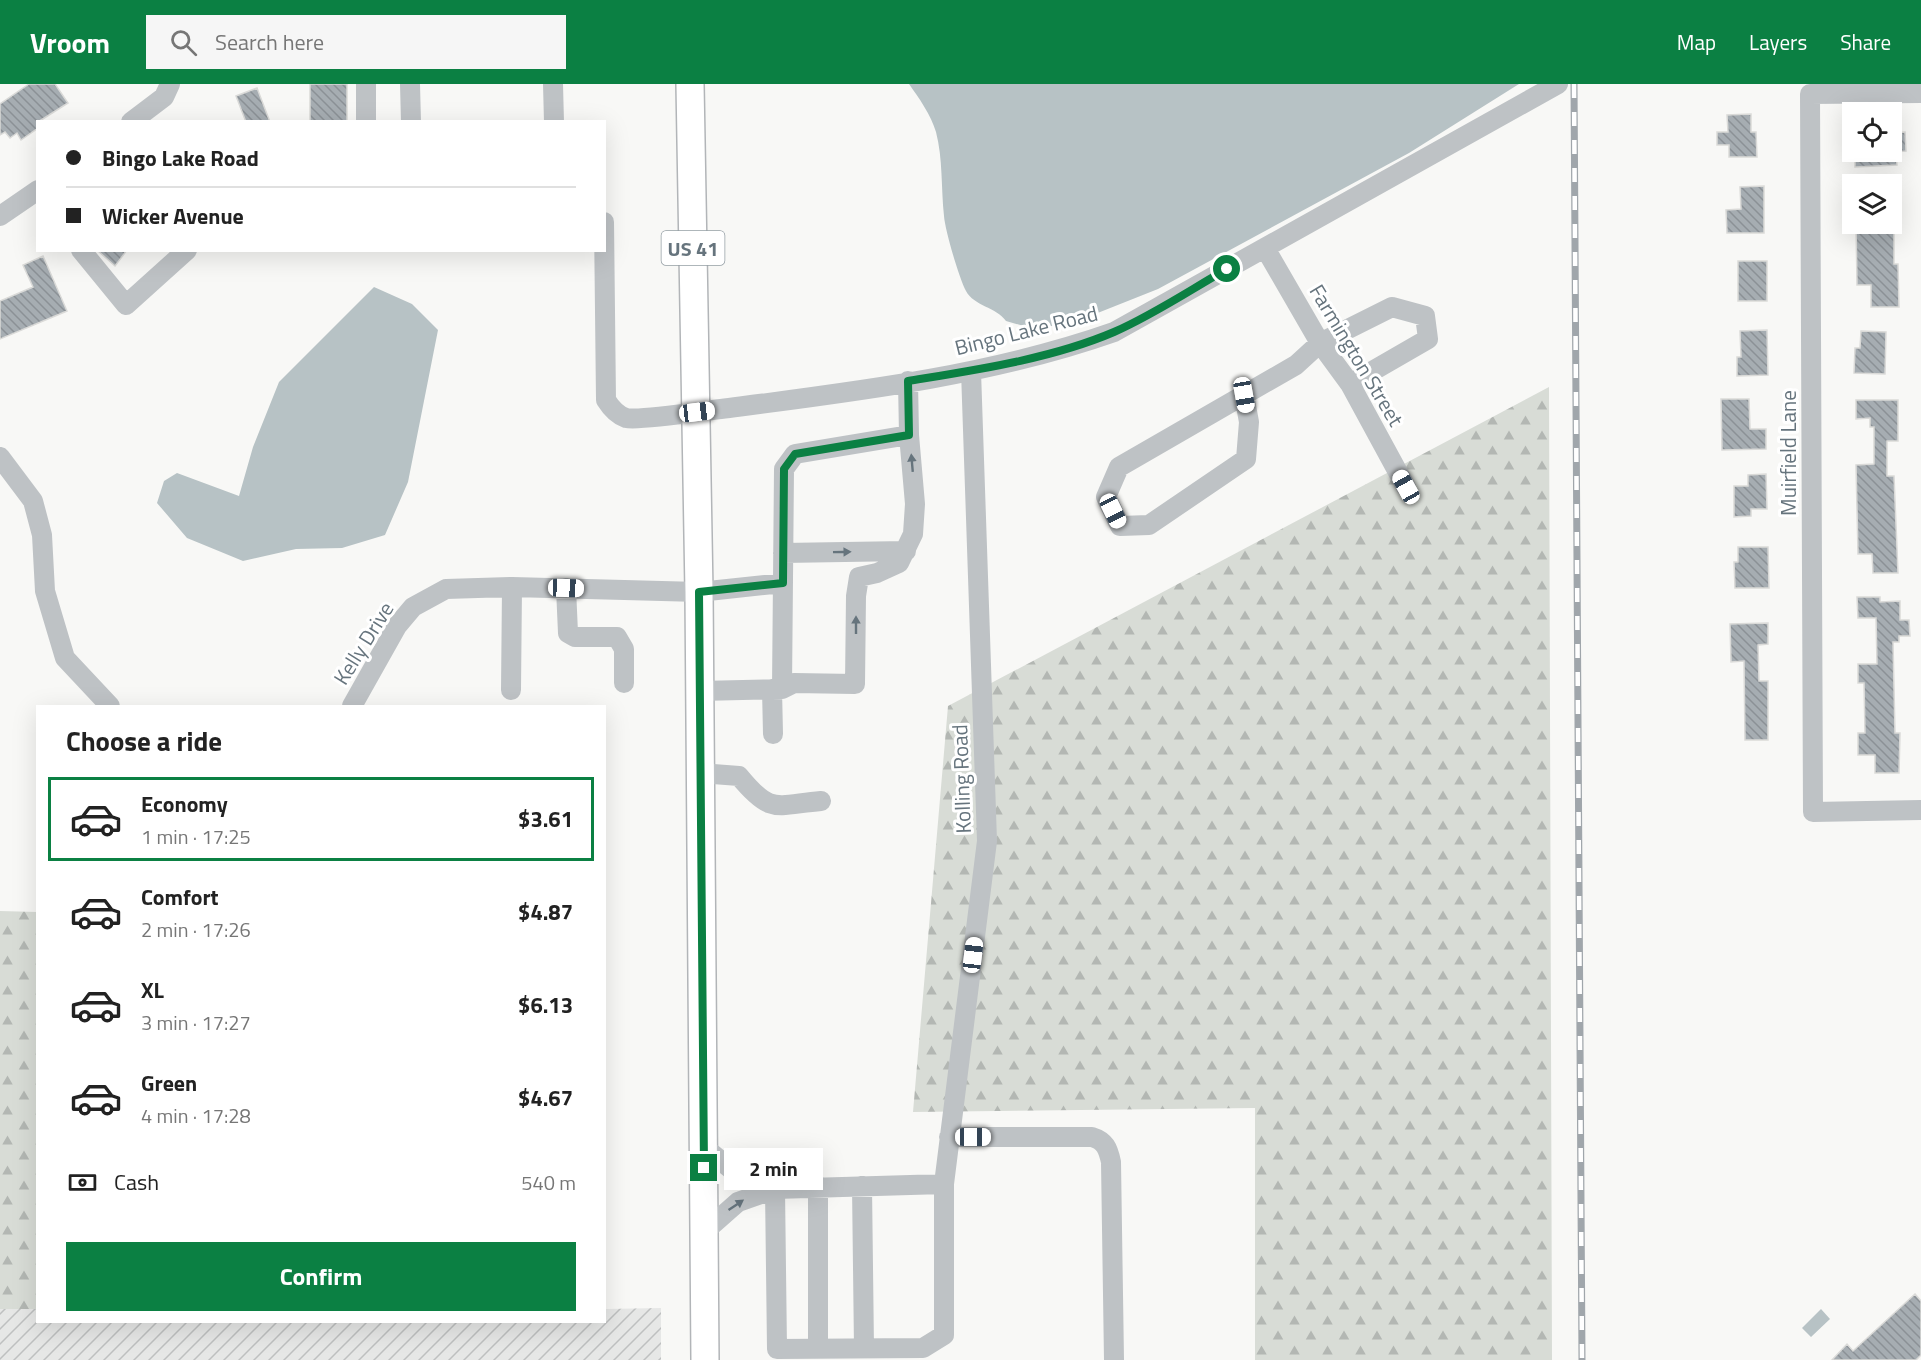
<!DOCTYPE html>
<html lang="en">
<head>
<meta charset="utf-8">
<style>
  :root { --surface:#fff; --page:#f6f6f6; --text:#222; --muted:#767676; --line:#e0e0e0; --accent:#0b8043 }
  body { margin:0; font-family:"Titillium Web",sans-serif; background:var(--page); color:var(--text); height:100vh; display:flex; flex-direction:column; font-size:22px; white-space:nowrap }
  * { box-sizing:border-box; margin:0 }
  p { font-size:20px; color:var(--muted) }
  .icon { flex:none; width:33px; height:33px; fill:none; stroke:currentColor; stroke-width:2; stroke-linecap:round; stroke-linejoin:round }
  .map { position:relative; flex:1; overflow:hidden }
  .details { position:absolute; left:36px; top:621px; width:570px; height:618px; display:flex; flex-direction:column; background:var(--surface); border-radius:0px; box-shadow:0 6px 24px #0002 }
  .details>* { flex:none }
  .banner { position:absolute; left:36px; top:36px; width:570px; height:132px; border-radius:0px; box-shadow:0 6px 24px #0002; display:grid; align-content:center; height:132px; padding:0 30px; background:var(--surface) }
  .buttons { position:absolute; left:1842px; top:18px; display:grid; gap:12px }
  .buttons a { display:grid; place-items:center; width:60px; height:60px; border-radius:0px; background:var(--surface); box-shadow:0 6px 24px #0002; font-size:30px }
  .end { position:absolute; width:27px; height:27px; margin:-14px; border:8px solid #0b8043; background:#fff; box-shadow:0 0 0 3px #fff }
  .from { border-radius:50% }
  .bubble { position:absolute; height:42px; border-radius:0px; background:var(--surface); box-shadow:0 6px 24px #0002; font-size:20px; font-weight:700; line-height:42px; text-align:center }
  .car { position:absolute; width:18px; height:36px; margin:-18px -9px; border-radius:8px; box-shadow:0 0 4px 2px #0007; background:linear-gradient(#fff 24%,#345 0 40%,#fff 0 76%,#345 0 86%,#fff 0) }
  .banner b { display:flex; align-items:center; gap:21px; height:57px; font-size:22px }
  .banner b+b { border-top:2px solid var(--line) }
  .banner i { width:15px; height:15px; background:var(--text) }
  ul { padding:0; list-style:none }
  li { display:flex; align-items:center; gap:18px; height:84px; margin:0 12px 9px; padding:0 18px; border:3px solid transparent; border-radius:0px }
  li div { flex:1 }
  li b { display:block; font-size:22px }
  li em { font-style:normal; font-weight:700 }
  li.active { border-color:var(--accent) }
  li>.icon { width:54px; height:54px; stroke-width:1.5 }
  h2 { padding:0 30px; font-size:27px; line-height:72px }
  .pay { display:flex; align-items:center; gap:15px; height:66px; padding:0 30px; font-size:22px }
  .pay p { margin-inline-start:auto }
  .primary-button { display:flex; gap:12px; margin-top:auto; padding:12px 30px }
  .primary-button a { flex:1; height:69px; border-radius:0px; background:var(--accent); color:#fff; font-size:24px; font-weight:700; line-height:69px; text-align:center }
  header { display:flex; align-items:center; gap:36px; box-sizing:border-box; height:84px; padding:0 30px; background:var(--accent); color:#fff }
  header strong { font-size:28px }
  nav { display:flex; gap:33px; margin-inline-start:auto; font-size:21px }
  .search { width:420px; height:54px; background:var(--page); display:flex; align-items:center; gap:15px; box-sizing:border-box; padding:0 21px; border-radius:0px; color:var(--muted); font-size:22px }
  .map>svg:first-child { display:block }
  .industrial { fill:url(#industrial-furrows) }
  .forest { fill:url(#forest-firs) }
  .water { fill:#b7c2c5 }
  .building { fill:url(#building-back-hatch); stroke:#dadad8; stroke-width:1.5 }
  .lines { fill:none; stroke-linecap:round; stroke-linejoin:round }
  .highway-casing { stroke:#b2b5b8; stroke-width:30 }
  .minor { stroke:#bec2c5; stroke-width:20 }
  .highway { stroke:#fff; stroke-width:27 }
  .rail-casing { stroke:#a0a6ab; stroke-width:7 }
  .rail { stroke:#fff; stroke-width:4.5; stroke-dasharray:14; stroke-linecap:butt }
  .oneway { fill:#66747d }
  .route { stroke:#0b8043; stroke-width:8 }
  .labels { text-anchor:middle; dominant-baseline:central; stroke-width:6; stroke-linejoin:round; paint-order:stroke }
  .shield { fill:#fff; stroke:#949ea4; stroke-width:1.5 }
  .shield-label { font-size:20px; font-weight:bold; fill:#66747d }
  .street-label { font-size:21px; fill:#66747d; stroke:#fff }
</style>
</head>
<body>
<header>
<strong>Vroom</strong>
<div class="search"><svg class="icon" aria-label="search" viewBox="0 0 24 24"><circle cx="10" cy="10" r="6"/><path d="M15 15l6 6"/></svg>Search here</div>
<nav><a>Map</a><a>Layers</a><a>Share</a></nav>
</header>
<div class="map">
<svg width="1921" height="1276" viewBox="0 0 1921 1276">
  <defs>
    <pattern id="industrial-furrows" width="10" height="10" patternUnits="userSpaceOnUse" patternTransform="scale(1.5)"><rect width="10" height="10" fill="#e6e7e6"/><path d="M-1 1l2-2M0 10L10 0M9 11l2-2" fill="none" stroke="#bec0c0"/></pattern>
    <pattern id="forest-firs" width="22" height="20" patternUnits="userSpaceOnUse" patternTransform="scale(1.5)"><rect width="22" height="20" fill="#d8dcd6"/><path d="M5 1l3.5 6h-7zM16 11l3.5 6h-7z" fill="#b3b7b3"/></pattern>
    <pattern id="building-back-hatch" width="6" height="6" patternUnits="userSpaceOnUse" patternTransform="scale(1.5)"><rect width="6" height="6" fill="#a6adb2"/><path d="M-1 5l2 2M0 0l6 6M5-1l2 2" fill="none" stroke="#8b9196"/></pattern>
  </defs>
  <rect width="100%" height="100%" fill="#f8f8f6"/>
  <path class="industrial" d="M661,1224V1276H0V1225H37L38,1238H604L605,1225Z"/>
  <path class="forest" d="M1549,303L1552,1276H1255V1024L913,1028L948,622Z
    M0,827L37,828V1225H0Z"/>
  <path class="water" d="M909,0H1519L1409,69L1158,205L1075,238L1034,245L1006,237C996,223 974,222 966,207C959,194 945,146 944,132C941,104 943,75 936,48C931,31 919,14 909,0Z
    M374,203L412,220L438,246L408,398L385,451L342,464L296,465L243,477L187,454L157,419L164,397L177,389L239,412L253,363L279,298Z
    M1821,1225L1830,1235L1811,1253L1802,1244Z"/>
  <path class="building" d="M29,0H55L68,19L38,38V44L21,56L17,49L10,54L5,48L0,51V20Z
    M310,0H347V38H310Z
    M257,4L270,38H246L236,12Z
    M1751,30V48H1756L1757,73H1729V61H1717V48H1728L1727,31Z
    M1905,48L1906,67L1893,68H1896L1897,81L1855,83V68H1892V49Z
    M1764,102V149H1727L1726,126L1741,125L1740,103Z
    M1856,140H1894V180H1898L1899,223H1871V201H1857Z
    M97,166H127L115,182Z
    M43,172L67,227L0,255V217L33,203L23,181Z
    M1738,177H1767V217H1738Z
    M1767,246L1768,291L1737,292V273H1741L1740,247Z
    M1861,247L1886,248L1885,290L1854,289L1855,264H1860Z
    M1721,315H1749L1750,345H1766V365L1722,366Z
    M1856,316H1898V357H1887V392H1894L1898,489H1873L1872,470H1858L1856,381L1874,380V343H1870V334L1856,335Z
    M1766,390L1767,425H1751V432L1734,433V402H1748V391Z
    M1738,463H1768L1769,504H1735L1734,478H1738Z
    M1857,513H1880V518L1900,517V536H1909L1910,552H1899V558H1893L1895,649H1900L1899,689H1875V671H1858V649H1865L1864,599H1858V580H1877L1876,534H1858Z
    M1768,539V560L1758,561L1759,597H1768V656H1745L1744,577L1731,578L1730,540Z
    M1915,1210L1921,1217V1271L1916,1276H1832L1847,1260L1853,1267Z"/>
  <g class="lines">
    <defs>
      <path id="highway" d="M690,0L699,508L705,1276"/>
    </defs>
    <use href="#highway" class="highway-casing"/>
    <path class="minor" d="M366,0V38
      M410,0L411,38
      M553,0L554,38
      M1921,9L1810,10L1813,728L1921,726
      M131,38L164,13L170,0
      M0,132L38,106
      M604,138L606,316C611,324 617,331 626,334C641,337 703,327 721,325C853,308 989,292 1114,248L1558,0
      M1265,164L1320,259L1350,300L1406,403
      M81,166L126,221L187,166
      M1244,311L1249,338L1246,375L1149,441L1120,442L1106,413L1119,383L1296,281L1320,259L1392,223L1425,232L1428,255L1350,300
      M0,373L33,417L42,451L45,507L65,574L110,622
      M783,469L906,467
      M566,504L568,549L575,553H617L624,565V599
      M772,605L773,650
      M782,605L794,599L855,600L856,512L859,493L877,489L899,479L913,450L915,420L909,351
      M511,606L512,503
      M700,607L782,605L784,385L795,370L909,351L908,297
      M352,622L397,542L413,523L446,505L512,503L699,508L783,499
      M700,689L739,692C771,731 775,721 821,717
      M949,1053H1092C1105,1057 1108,1064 1111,1078L1114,1276
      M704,1063L737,1090L775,1105
      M818,1102V1265
      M862,1102L864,1264
      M775,1105L777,1265L923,1264L944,1251V1100L987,757L971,287
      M704,1148L738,1118L775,1105L944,1100"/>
    <use href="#highway" class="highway"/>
    <defs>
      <path id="rail" d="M1574,0L1582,1276"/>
    </defs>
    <use href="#rail" class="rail-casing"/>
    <use href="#rail" class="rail"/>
  </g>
  <defs><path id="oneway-solid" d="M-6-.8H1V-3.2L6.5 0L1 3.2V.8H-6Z" transform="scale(1.5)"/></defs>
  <g class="oneway">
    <use href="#oneway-solid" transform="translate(912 379) rotate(-95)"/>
    <use href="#oneway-solid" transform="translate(842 468) rotate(-1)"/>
    <use href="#oneway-solid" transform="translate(856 541) rotate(-90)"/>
    <use href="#oneway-solid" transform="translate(736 1121) rotate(-34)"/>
  </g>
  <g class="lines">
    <path class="route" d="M704,1084L699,508L783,499L784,385L795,370L909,351L908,297C975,286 1051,275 1114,248C1153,231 1190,206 1227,185"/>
  </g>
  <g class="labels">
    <rect class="shield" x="661.5" y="147" width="63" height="34" rx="4.5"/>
    <g class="shield-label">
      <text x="693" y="164">US 41</text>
    </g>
    <g class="street-label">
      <text transform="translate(1026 246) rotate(-14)">Bingo Lake Road</text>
      <text transform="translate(1357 271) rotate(59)">Farmington Street</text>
      <text transform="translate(1788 369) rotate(-90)">Muirfield Lane</text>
      <text transform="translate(363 559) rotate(-58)">Kelly Drive</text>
      <text transform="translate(961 695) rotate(-92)">Kolling Road</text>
    </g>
  </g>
</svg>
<div class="buttons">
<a><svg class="icon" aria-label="locate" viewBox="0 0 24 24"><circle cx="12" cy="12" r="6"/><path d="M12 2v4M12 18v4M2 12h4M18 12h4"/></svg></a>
<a><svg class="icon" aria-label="layers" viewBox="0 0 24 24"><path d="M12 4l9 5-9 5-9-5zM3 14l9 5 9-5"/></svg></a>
</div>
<i class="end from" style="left:1227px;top:185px"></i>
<i class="end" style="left:704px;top:1084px"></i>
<div class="bubble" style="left:724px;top:1064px;width:99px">2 min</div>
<i class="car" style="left:1244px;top:311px;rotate:170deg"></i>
<i class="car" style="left:697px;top:328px;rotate:83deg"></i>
<i class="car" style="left:1406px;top:403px;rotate:331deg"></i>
<i class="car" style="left:1113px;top:427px;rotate:154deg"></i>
<i class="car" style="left:566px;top:504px;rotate:92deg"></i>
<i class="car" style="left:973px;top:871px;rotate:7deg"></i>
<i class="car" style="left:973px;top:1053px;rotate:90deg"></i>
<div class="banner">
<b><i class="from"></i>Bingo Lake Road</b>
<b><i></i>Wicker Avenue</b>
</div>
<section class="details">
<h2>Choose a ride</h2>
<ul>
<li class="active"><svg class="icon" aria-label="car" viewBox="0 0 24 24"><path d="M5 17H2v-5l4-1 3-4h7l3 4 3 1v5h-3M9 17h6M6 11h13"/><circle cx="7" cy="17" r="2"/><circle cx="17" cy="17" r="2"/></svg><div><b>Economy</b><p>1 min · 17:25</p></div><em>$3.61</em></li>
<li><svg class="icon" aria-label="car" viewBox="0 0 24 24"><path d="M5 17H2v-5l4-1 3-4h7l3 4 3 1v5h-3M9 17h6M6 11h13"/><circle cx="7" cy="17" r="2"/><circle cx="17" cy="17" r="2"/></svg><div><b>Comfort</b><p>2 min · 17:26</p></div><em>$4.87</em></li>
<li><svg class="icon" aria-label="car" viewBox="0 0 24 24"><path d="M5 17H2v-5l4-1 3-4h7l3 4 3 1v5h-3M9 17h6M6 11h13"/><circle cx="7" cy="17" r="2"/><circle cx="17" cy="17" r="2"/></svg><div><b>XL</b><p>3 min · 17:27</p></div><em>$6.13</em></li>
<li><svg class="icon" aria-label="car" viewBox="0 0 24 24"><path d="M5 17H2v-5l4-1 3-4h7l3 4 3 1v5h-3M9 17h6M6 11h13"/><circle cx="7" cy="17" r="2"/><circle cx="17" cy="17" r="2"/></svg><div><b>Green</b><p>4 min · 17:28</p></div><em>$4.67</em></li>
</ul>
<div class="pay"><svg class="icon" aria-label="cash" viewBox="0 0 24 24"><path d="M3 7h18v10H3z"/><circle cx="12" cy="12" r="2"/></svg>Cash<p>540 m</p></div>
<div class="primary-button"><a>Confirm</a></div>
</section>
</div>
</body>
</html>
